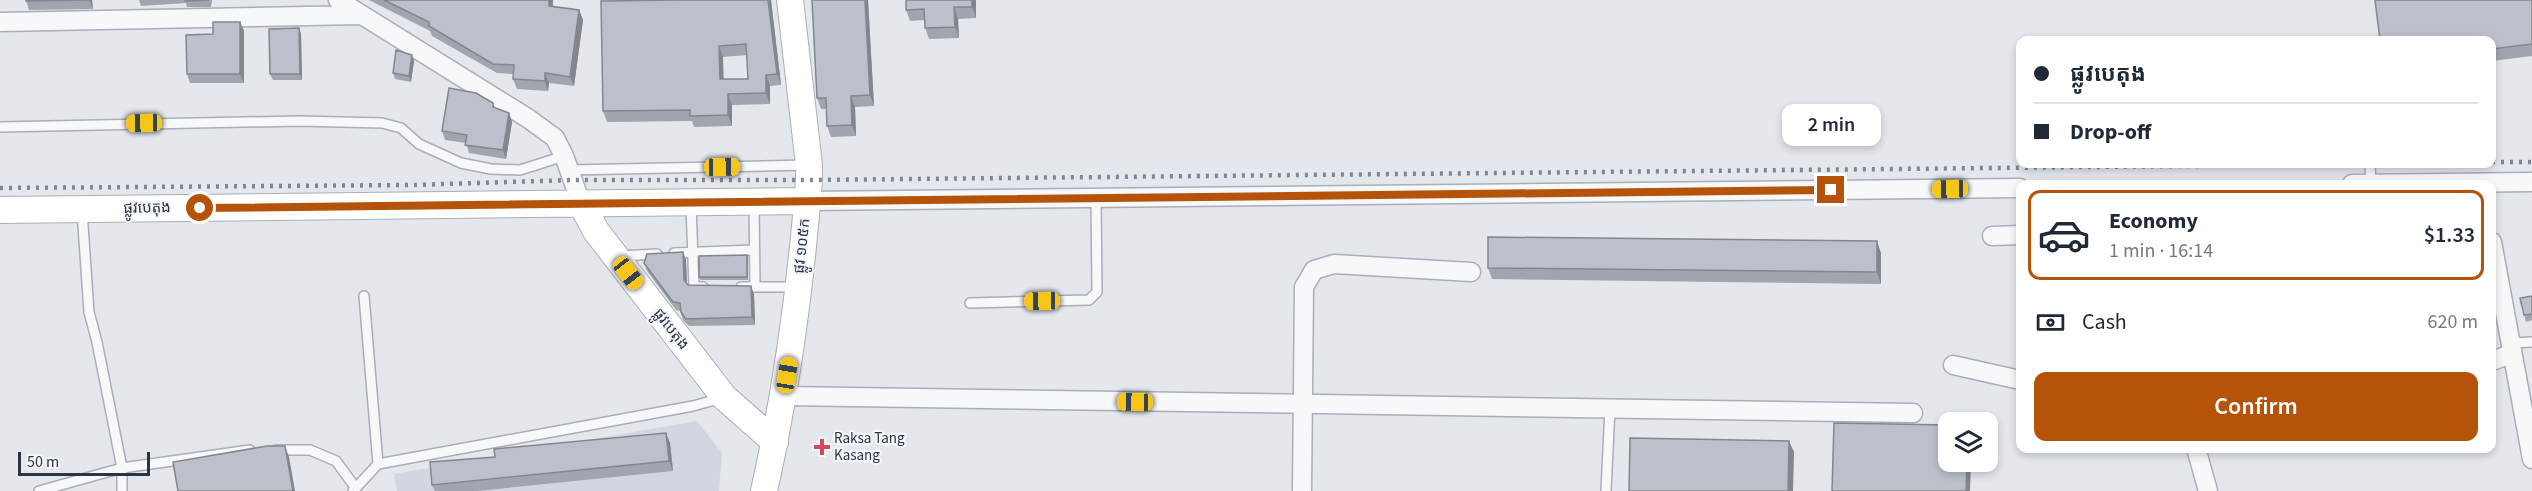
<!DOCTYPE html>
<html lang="en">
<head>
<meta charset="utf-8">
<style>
  :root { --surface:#fff; --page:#f2f2f3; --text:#1f2937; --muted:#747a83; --line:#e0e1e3; --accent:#b45309 }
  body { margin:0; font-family:"Source Sans 3","Noto Sans Khmer",sans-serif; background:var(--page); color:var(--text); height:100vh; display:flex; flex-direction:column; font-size:22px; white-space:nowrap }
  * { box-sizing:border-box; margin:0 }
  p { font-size:20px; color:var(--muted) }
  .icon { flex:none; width:33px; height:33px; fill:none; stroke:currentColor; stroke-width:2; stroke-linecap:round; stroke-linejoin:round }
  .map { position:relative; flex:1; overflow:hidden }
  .drawer { position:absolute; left:2016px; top:180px; width:480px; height:273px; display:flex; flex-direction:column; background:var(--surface); border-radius:12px; box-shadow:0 3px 9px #0003 }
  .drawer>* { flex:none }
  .hud { position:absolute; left:2016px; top:36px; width:480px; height:132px; border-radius:12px; box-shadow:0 3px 9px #0003; display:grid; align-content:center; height:132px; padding:0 18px; background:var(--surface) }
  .buttons { position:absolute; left:1938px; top:412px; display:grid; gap:12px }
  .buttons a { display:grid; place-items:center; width:60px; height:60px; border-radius:12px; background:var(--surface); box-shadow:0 3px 9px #0003; font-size:30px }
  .scale { position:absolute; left:18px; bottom:15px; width:132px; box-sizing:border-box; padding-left:6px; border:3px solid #2b3445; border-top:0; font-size:16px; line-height:21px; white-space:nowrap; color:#2b3445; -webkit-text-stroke:4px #f4f6f9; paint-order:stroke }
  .end { position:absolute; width:27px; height:27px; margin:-14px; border:8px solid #b45309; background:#fff; box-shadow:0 0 0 3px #fff }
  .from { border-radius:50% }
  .bubble { position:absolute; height:42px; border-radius:12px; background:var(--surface); box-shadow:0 3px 9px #0003; font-size:20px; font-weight:600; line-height:42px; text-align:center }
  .car { position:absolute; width:18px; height:36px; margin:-18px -9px; border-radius:8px; box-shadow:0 0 4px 2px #0007; background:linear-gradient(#f5c518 24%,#345 0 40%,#f5c518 0 76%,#345 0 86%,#f5c518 0) }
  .hud b { display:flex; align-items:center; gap:21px; height:57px; font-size:22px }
  .hud b+b { border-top:2px solid var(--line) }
  .hud i { width:15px; height:15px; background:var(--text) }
  ul { padding:10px 0 0; list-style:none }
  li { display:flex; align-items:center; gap:18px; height:90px; margin:0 12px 9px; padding:0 6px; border:3px solid transparent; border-radius:12px }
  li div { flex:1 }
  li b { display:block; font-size:22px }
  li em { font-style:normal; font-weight:600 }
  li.current { border-color:var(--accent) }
  li>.icon { width:54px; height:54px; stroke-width:1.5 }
  .pay { display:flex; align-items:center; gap:15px; height:66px; padding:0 18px; font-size:22px }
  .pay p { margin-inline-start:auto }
  .primary-button { display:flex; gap:12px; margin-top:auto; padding:12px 18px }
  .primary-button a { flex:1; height:69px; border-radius:12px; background:var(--accent); color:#fff; font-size:24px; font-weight:600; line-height:69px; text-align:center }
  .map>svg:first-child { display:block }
  .built { fill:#d2d6de }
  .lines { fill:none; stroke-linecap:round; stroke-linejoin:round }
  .lane-casing { stroke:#a9aeb7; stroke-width:12 }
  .street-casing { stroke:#a9aeb7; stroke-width:21 }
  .secondary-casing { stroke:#a9aeb7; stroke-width:28 }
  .lane { stroke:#f7f8fa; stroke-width:9 }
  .street { stroke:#f7f8fa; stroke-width:18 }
  .secondary { stroke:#fff; stroke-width:26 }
  .rail { stroke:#7d8696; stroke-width:4.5; stroke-dasharray:3 6; stroke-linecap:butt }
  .wall { fill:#a1a5ae; fill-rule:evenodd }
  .shaded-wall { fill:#83868d }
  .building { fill:#bbc0ca; stroke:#83868d; stroke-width:1.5; fill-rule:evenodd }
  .route { stroke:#b45309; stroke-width:8 }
  .poi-dot { fill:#d1495b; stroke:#f4f6f9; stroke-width:2 }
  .labels { text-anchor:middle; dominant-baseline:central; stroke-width:4.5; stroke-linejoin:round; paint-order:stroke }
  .street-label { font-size:15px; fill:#2b3445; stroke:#f4f6f9 }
  .poi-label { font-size:15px; fill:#2b3445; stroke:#f4f6f9; text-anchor:start }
</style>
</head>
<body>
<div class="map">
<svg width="2532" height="491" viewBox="0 0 2532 491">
  <rect width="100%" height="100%" fill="#e4e7ec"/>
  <path class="built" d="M697,421L722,453L719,491H397L394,474Z"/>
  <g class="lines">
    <defs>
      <path id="lane" d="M0,127L299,121L382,123L401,128L419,144L461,163L491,169L520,170L564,156
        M2370,164L2371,184
        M569,170L807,165
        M754,204L755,287
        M691,205L694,287H703
        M82,211L89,312L97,342L122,468V491
        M674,253L754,250
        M620,256L657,254
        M741,287H796
        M364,296L378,464
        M970,303L1089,300L1097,292L1096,198
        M2509,343L2532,342
        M276,450H310L336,461L355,487
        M39,491L122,468L250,450
        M353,491L378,464L693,406L722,398
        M1606,491L1610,408"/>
      <path id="street" d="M338,0L529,119L555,138L564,156L581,203
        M0,22L360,15
        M2352,184L2532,182
        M807,201L2020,188
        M1992,236L2020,235
        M2492,242L2532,459
        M2492,361L2511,354
        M1953,365L2020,380
        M784,396L1913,413
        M2196,448L2208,491
        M1302,491L1304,287L1314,270L1334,264L1471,272"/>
      <path id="secondary" d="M581,203L596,231L724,397L775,442
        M0,210L807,201
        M764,491C787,388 801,284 809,180V165L790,0"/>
    </defs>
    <use href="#lane" class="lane-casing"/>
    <use href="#street" class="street-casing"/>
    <use href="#secondary" class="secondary-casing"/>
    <use href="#lane" class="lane"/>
    <use href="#street" class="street"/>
    <use href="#secondary" class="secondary"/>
    <path class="rail" d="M2492,162H2532
      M0,188L413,185L572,180H809L2385,164"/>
  </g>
  <path class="wall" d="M26,0H92L93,9L29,10Z
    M139,0H212L211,7H187L186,3L141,6Z
    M369,0H553V7L579,10L583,20L574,86L549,83L548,91L517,89L513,79L514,74L497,73L432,36L430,31Z
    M677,0H771L781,85L770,86V104L732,105V126L694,127L692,121L607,122L603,111ZM747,55L748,79H723V57Z
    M868,0L874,106L855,107L856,136L831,137L827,126L826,109H821L817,98Z
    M906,0H976V18L958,19L959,38L929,39L925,28V20L910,21L906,10Z
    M2532,0V56L2492,61V40Z
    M240,22L244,31V83H190L187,74L213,34Z
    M299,28L301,34L302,80H273L270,74Z
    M414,61L411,82L395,79L393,73Z
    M493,103L495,108L509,113L512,122L506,159L469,153L466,143L445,140L442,131Z
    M683,252L686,260L687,283L688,285L754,294L755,325L689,326L683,320L680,311L676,310L647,271L644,263Z
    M1881,253V284L1492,279L1488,268Z
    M748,258V280H701L699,277Z
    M2532,296V320L2526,322L2524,315Z
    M666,433L670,443L673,471L477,491H435L432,485L495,457Z"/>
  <path class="shaded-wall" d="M89,0H92L93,9Z
    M549,0H553L552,16L549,6Z
    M768,0H771L781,85L777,74Z
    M865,0H868L874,106L870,95Z
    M972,0H976V18L972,7Z
    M954,7L958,19L959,38L955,27Z
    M579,10L583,20L574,86L570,77Z
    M240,22L244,31V83L240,74Z
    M299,28L301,34L302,80L300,74Z
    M719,46L723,57L724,90L720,79Z
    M412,55L414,61L411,82L409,76Z
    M545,73L549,83L548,91L545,81Z
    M766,75L770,86V104L766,93Z
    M728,94L732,105V126L728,115Z
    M851,96L855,107L856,136L852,125Z
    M509,113L512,122L506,159L503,150Z
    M1877,241L1881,253V284L1877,272Z
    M683,252L686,260L687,287L684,280Z
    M747,255L748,258V280L747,277Z
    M751,286L754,294L755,325L752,317Z
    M666,433L670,443L673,471L669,461Z
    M1789,441L1794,452L1793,491H1788Z
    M285,446L289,457L295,491H293Z
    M1967,462H1971L1970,491H1966Z"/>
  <path class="building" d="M26,0H89L26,1Z
    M185,0H209L185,1Z
    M384,0H549V6L579,10L570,77L545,73V81L513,79L514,65L493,64L429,26V22Z
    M677,0H768L777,74L766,75V93L728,94V115L690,116V110L603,111L601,1ZM746,44L748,79H720L719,46Z
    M812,0H865L870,95L851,96L852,125L827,126L826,98H817Z
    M906,0H972V7H954L955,27L925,28L924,9L906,10Z
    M2375,0H2532V44L2492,49V40H2380Z
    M213,22H240V74H187L186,35L213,34Z
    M299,28L300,74H270L269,29Z
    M396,50L412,55L409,76L393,73Z
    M449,88L476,93L493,103V107L509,113L503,150L465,145L467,135L442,131Z
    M1488,237L1877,241V272L1488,268Z
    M683,252L684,280L688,285L751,286L752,317L686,319L681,312L680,303L673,302L644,263L647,254Z
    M747,255V277H699V256Z
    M2532,296V314L2524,315L2520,298Z
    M1834,423L1948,425V462H1967L1966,491H1832Z
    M666,433L669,461L432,485L430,462L495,457L494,449Z
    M1630,438L1789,441L1788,491H1629Z
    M267,446H285L293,491H178L173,462Z"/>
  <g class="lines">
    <path class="route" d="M200,208L1831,190"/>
  </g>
  <path class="poi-dot" d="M819 438h6v6h6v6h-6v6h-6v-6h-6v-6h6z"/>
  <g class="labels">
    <g class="street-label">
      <text transform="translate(147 208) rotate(-1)">ផ្លូវបេតុង</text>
      <text transform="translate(802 246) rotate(-84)">ផ្លូវ ១០៥ក</text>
      <text transform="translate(671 329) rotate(52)">ផ្លូវបេតុង</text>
    </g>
    <g class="poi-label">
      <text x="834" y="438">Raksa Tang<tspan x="834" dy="17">Kasang</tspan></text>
    </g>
  </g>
</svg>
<div class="buttons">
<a><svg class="icon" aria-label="layers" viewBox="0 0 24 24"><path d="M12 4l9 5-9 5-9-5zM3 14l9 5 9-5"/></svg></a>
</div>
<div class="scale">50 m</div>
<i class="end from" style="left:200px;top:208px"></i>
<i class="end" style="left:1831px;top:190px"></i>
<div class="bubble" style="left:1782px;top:104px;width:99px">2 min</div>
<i class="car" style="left:144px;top:123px;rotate:269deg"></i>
<i class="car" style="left:722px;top:167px;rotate:89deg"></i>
<i class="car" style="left:1950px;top:189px;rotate:269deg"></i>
<i class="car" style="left:628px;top:273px;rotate:142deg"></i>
<i class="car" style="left:1042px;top:301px;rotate:269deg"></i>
<i class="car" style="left:787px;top:375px;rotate:9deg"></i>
<i class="car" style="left:1135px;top:402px;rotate:271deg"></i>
<div class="hud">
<b><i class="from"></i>ផ្លូវបេតុង</b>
<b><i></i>Drop-off</b>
</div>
<section class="drawer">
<ul>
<li class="current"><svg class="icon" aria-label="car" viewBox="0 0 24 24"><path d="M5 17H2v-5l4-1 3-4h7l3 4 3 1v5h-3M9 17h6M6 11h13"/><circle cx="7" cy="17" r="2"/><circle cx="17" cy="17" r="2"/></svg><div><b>Economy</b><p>1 min · 16:14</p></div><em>$1.33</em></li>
</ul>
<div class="pay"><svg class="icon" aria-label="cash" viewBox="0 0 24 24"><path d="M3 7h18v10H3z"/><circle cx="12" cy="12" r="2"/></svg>Cash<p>620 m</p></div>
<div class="primary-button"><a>Confirm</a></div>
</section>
</div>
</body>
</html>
